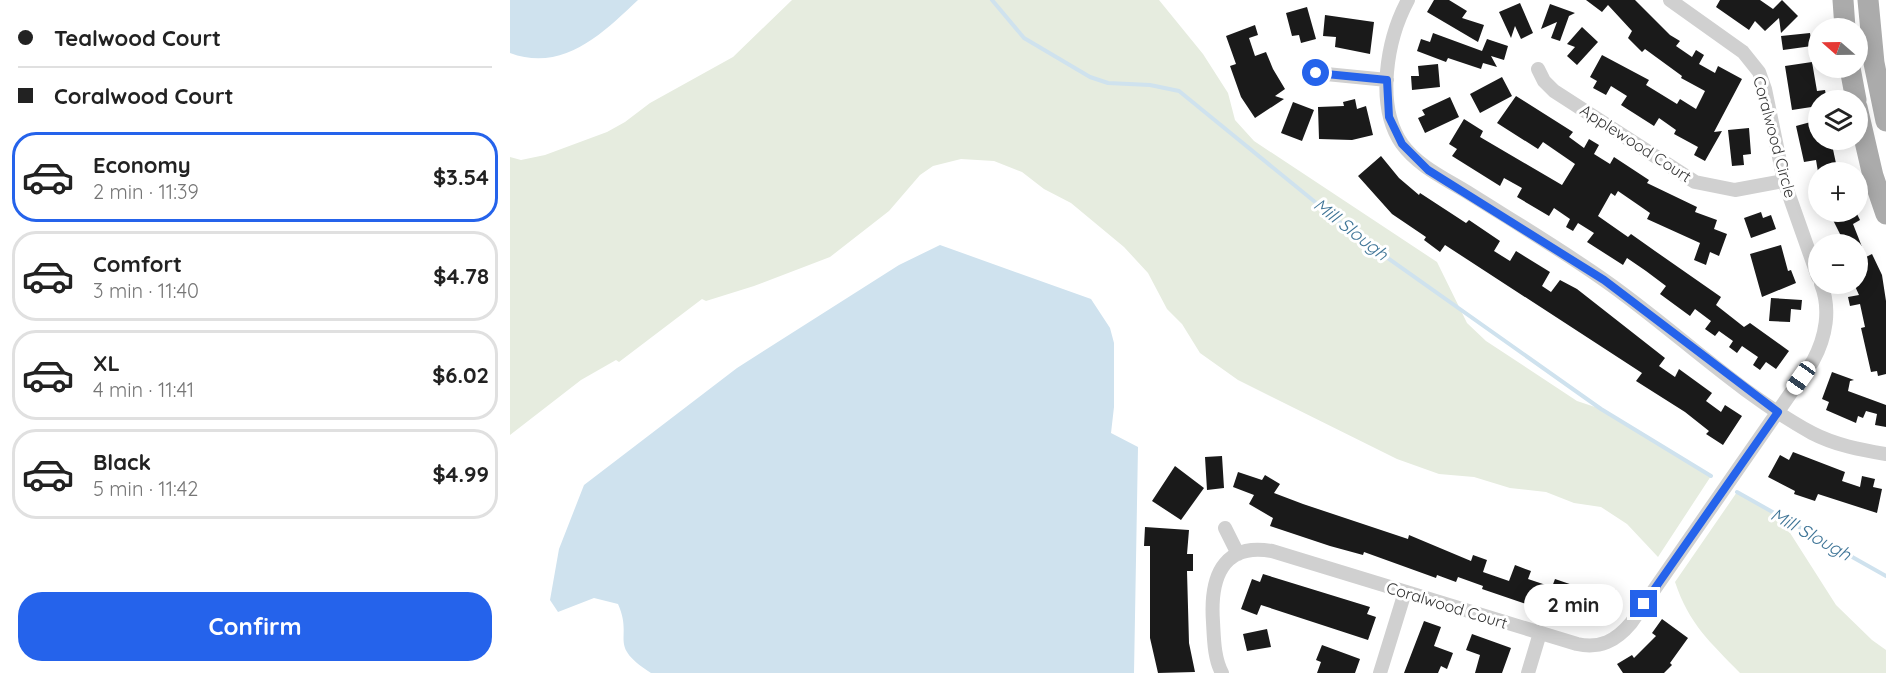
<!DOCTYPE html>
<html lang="en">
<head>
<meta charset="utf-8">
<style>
  :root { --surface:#fff; --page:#f2f2f2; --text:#222; --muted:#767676; --line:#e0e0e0; --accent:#2563eb }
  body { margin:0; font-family:Quicksand,sans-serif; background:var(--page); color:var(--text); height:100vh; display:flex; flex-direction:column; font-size:22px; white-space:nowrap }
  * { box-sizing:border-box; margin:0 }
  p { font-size:20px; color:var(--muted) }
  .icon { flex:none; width:33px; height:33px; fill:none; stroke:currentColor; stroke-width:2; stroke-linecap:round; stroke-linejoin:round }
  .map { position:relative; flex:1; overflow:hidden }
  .details { display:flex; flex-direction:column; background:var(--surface); width:510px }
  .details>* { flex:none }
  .top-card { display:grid; align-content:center; height:132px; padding:0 18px; background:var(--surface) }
  .needle { width:39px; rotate:290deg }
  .controls { position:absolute; left:1298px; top:18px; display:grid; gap:12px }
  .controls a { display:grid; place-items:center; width:60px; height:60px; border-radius:50%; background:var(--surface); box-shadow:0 3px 15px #0003; font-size:30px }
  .end { position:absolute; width:27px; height:27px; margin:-14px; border:8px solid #2563eb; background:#fff; box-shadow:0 0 0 3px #fff }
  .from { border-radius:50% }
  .bubble { position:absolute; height:42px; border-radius:21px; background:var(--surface); box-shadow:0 3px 15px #0003; font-size:20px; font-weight:700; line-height:42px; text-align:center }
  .car { position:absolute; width:18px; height:36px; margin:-18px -9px; border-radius:8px; box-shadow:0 0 4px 2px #0007; background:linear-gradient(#fff 24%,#345 0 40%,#fff 0 76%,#345 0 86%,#fff 0) }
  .top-card b { display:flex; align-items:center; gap:21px; height:57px; font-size:22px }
  .top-card b+b { border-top:2px solid var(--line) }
  .top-card i { width:15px; height:15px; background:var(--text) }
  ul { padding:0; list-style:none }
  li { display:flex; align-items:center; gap:18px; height:90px; margin:0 12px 9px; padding:0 6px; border:3px solid var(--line); border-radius:24px }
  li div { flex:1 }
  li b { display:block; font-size:22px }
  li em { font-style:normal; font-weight:700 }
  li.current { border-color:var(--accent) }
  li>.icon { width:54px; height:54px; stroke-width:1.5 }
  .cta { display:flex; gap:12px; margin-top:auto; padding:12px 18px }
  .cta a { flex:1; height:69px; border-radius:24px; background:var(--accent); color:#fff; font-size:24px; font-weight:700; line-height:69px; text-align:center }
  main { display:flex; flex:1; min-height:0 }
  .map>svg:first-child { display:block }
  .green { fill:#e6ecdf }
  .water { fill:#cfe2ee }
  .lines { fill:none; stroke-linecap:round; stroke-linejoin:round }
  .stream { stroke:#cfe2ee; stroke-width:4 }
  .building { fill:#1a1a1a }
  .minor { stroke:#d0d0d0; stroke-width:14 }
  .primary { stroke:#ababab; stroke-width:21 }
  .route { stroke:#2563eb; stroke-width:8 }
  .labels { text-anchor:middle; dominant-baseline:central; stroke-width:6; stroke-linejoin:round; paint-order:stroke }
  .street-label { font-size:16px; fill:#333; stroke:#fff }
  .water-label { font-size:18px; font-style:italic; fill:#3f7597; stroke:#fff }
</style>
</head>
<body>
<main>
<section class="details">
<div class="top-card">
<b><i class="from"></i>Tealwood Court</b>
<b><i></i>Coralwood Court</b>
</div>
<ul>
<li class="current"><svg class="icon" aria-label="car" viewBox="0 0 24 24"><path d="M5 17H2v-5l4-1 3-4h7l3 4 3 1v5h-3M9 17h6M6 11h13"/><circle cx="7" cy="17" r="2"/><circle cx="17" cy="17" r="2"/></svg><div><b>Economy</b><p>2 min · 11:39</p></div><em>$3.54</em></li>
<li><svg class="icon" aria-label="car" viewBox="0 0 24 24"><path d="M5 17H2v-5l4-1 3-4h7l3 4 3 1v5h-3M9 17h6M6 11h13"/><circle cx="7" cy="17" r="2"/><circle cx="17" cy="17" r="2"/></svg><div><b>Comfort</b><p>3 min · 11:40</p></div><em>$4.78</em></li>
<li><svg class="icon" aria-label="car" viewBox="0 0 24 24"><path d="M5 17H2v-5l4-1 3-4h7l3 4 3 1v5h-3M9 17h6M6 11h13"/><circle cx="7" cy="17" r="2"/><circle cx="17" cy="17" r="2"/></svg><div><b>XL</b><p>4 min · 11:41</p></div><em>$6.02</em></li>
<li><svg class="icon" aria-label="car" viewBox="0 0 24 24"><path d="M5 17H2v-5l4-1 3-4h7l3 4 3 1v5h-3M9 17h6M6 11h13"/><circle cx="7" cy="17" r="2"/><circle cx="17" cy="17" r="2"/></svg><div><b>Black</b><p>5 min · 11:42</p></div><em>$4.99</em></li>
</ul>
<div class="cta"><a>Confirm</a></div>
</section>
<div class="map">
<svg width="1376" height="673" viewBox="0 0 1376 673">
  <rect width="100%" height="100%" fill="#fff"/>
  <path class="green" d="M282,0H649L693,54L718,93L725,120L744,141L927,262L957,323L976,341L1067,401L1091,409L1201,476L1148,557L1117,524L1091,507L1064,503L1036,492L1000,488L964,477L929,474L887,459L728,380L690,353L672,324L657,309L638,273L614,247L561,203L534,189L512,172L484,161L451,159L423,166L410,175L379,211L320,257L244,286L196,301L192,299L109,362L106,360L71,380L0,435V157L11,160L35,155L97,132L115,122L140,103L223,57Z
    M1227,492L1259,511L1275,525L1326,605L1362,640L1376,650V673H1230C1200,642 1179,624 1165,582Z"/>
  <path class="water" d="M0,0H128C93,33 53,73 0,53Z
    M430,245L581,299L600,328L604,343V407L601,433L628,447L624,673H141C96,644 124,640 108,604L84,598L48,612L40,600L49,549L74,485L227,368L389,265Z"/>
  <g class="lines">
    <path class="stream" d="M482,0L514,38L580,77L598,83L640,85L669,91L848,237L1091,409L1201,476
      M1227,492L1376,576"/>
  </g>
  <path class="building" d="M924,0H939L957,11L952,18L974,25L968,42L917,12Z
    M1076,0H1125L1160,35L1170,41L1166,46L1182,57L1186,50L1194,55L1189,64L1205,73L1208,66L1232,79L1204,132L1212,131L1195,161L1184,155L1188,147L1164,134L1166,130L1149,118L1144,126L1111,105L1117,96L1101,86L1096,95L1083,88L1087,81L1080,77L1092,55L1139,80L1136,85L1167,104L1170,99L1186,109L1195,91L1171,78L1172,76L1135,49L1132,52L1118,38L1122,31L1098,5L1092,12Z
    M1210,0H1250L1263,9L1272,0L1288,16L1271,33L1269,18L1255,31L1245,21L1239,30L1206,7Z
    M1010,3L1023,33L1011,39L1005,26L1001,38L989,12Z
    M1040,4L1065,13L1059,16L1050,41L1041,38L1047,22L1031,29Z
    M797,7L806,39L791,43L789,35L782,36L776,13Z
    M815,15L864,22L860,54L825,47L826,37L813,36Z
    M745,25L748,35L739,38L745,56L756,52L763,69L775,89L765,96L774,99L745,118L731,97L720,66L726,64L716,36Z
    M1072,27L1088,42L1067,65L1057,56L1065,47L1057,44Z
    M923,33L972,51L977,39L998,46L994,60L981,56L987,67L973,63L971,69L938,58L936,62L907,51L911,39L920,42Z
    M1300,33L1302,46L1273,50L1271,36Z
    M1302,62L1307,91L1315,90L1317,100H1308V106L1282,110L1275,66Z
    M928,64L930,87L902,90L901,76H909L908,66Z
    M992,77L1002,96L970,113L960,94Z
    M1006,96L1063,132L1059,137L1074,148L1079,139L1089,145L1084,154L1100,164L1104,157L1139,180L1137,183L1187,207L1185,212L1207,220L1204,229L1217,234L1209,256L1200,252L1196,265L1184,260L1190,243L1137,219L1140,213L1108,191L1105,196L1101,193L1088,216L1118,237L1121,234L1145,251L1211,297L1206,305L1234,327L1240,323L1279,351L1266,369L1256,362L1250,370L1243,365L1248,357L1232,346L1227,353L1219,347L1223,341L1209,331L1205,336L1195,329L1201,321L1185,309L1180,316L1150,294L1156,286L1136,271L1117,258L1113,265L1077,242L1084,233L1068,223L1063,231L1056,227L1060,219L1044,208L1039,216L1007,197L1012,188L994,178L990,186L942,156L947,149L939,144L954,119L973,131L970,137L1052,185L1065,164L1033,142L1028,149L987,123Z
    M940,97L949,117L915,133L908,118L915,115L912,110Z
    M845,99L847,109L856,106L863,135L842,140L809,139L808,107L834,106L833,102Z
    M783,102L804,110L792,141L771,133Z
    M1308,120V140H1321L1327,168L1308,172L1306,160L1294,162L1286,126Z
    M1239,128L1241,154L1233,155L1234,165L1222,166L1218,130Z
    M871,156L889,178L909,195L910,193L956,223L959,220L990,241L984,251L1000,261L1006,251L1040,272L1032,286L1041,292L1050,280L1067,289L1155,358L1149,366L1165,377L1169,369L1202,393L1196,401L1211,412L1215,405L1232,416L1213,445L1196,434L1199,431L1175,412L1126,381L1132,373L935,245L930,252L914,240L916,237L882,214L848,176Z
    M1251,212L1253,218L1261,215L1266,229L1241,238L1234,218Z
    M1319,212H1346L1350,220L1343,224L1356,257L1362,254L1372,275L1376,301V374L1368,376L1367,371L1361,372L1351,328L1355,327L1350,304L1340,306L1338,297L1349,295L1344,284H1347V244H1312L1331,236Z
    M1271,245L1278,271L1281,270L1286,283L1252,297L1240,254Z
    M1261,298L1292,300L1291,310L1281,309L1280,322L1259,321Z
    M1322,372L1344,380L1340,381L1338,391L1376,405V427L1365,425L1367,414L1356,411L1353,418L1348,416L1346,423L1316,410L1319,402L1312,399Z
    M1283,452L1335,472L1332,481L1350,487L1352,476L1365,479L1363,487L1372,489L1367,513L1308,494L1305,501L1284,494L1285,491L1258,477L1270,455L1279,460Z
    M712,456L714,488L697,490L695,457Z
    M665,466L694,488L671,520L642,501Z
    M728,472L752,480L755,475L770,484L764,493L793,504L898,539L899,535L961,561L963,555L977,560L973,572L999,581L1005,565L1021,571L1018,579L1042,587L1045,579L1086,593L1090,584L1106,590L1095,621L1075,613L1072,623L972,589L973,586L948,577L946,582L927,575L926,578L854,552L853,555L820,546L760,526L763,518L739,504L744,495L723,487Z
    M635,527L679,530L677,554H683V571H677L679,643L685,672L648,673L640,638V546H634Z
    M753,574L860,607L857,614L866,617L858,640L751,605L747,615L731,609L742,579L750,582Z
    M1152,619L1178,638L1160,663L1162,665L1154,673H1113L1107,664L1122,655L1124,658L1146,636L1142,633Z
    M914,621L931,627L924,646L943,653L937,669L931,666L928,673H894Z
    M757,629L761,647L737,651L733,634Z
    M962,634L1001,648L992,673H965L970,655L956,650Z
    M812,645L850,659L845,673H807L811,662L806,660Z"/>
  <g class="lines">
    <path class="minor" d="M898,0C877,39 865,105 892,144C908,166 934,178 957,192C1003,221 1050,249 1094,280C1164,329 1227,392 1302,433C1325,445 1351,450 1376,454
      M1160,0L1233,52L1249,72L1255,89L1274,181L1308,277
      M1028,69L1034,81L1044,91L1185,182L1225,190L1274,181
      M806,73L877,80
      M715,528L728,554
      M712,673C704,658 704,639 703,622C700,580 711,542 762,551L1067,644C1090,649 1106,641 1121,623L1303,361C1316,337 1321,309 1311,284
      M870,673L895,592
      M1018,673L1030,633"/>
    <path class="primary" d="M1333,0L1335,28
      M1358,0L1364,63L1376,121
      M1340,68L1346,100
      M1347,107L1363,176L1376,214"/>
  </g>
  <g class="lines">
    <path class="route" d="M806,73L877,80L879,117L892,144L918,170L1094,280L1268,412L1134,604"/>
  </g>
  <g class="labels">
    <g class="street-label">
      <text transform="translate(1265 137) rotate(75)">Coralwood Circle</text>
      <text transform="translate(1126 143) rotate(33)">Applewood Court</text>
      <text transform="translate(937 605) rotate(17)">Coralwood Court</text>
    </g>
    <g class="water-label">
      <text transform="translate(841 229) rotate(38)">Mill Slough</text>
      <text transform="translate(1301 534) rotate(29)">Mill Slough</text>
    </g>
  </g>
</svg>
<div class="controls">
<a><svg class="needle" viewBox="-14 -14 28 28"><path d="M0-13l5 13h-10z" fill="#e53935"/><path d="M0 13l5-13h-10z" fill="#767676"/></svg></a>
<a><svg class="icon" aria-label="layers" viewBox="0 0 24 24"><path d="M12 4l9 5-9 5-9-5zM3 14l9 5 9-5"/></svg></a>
<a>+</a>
<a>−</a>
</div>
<i class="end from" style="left:806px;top:73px"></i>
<i class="end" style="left:1134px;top:604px"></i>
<div class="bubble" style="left:1014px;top:584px;width:99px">2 min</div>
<i class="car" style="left:1291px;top:378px;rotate:215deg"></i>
</div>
</main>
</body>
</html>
